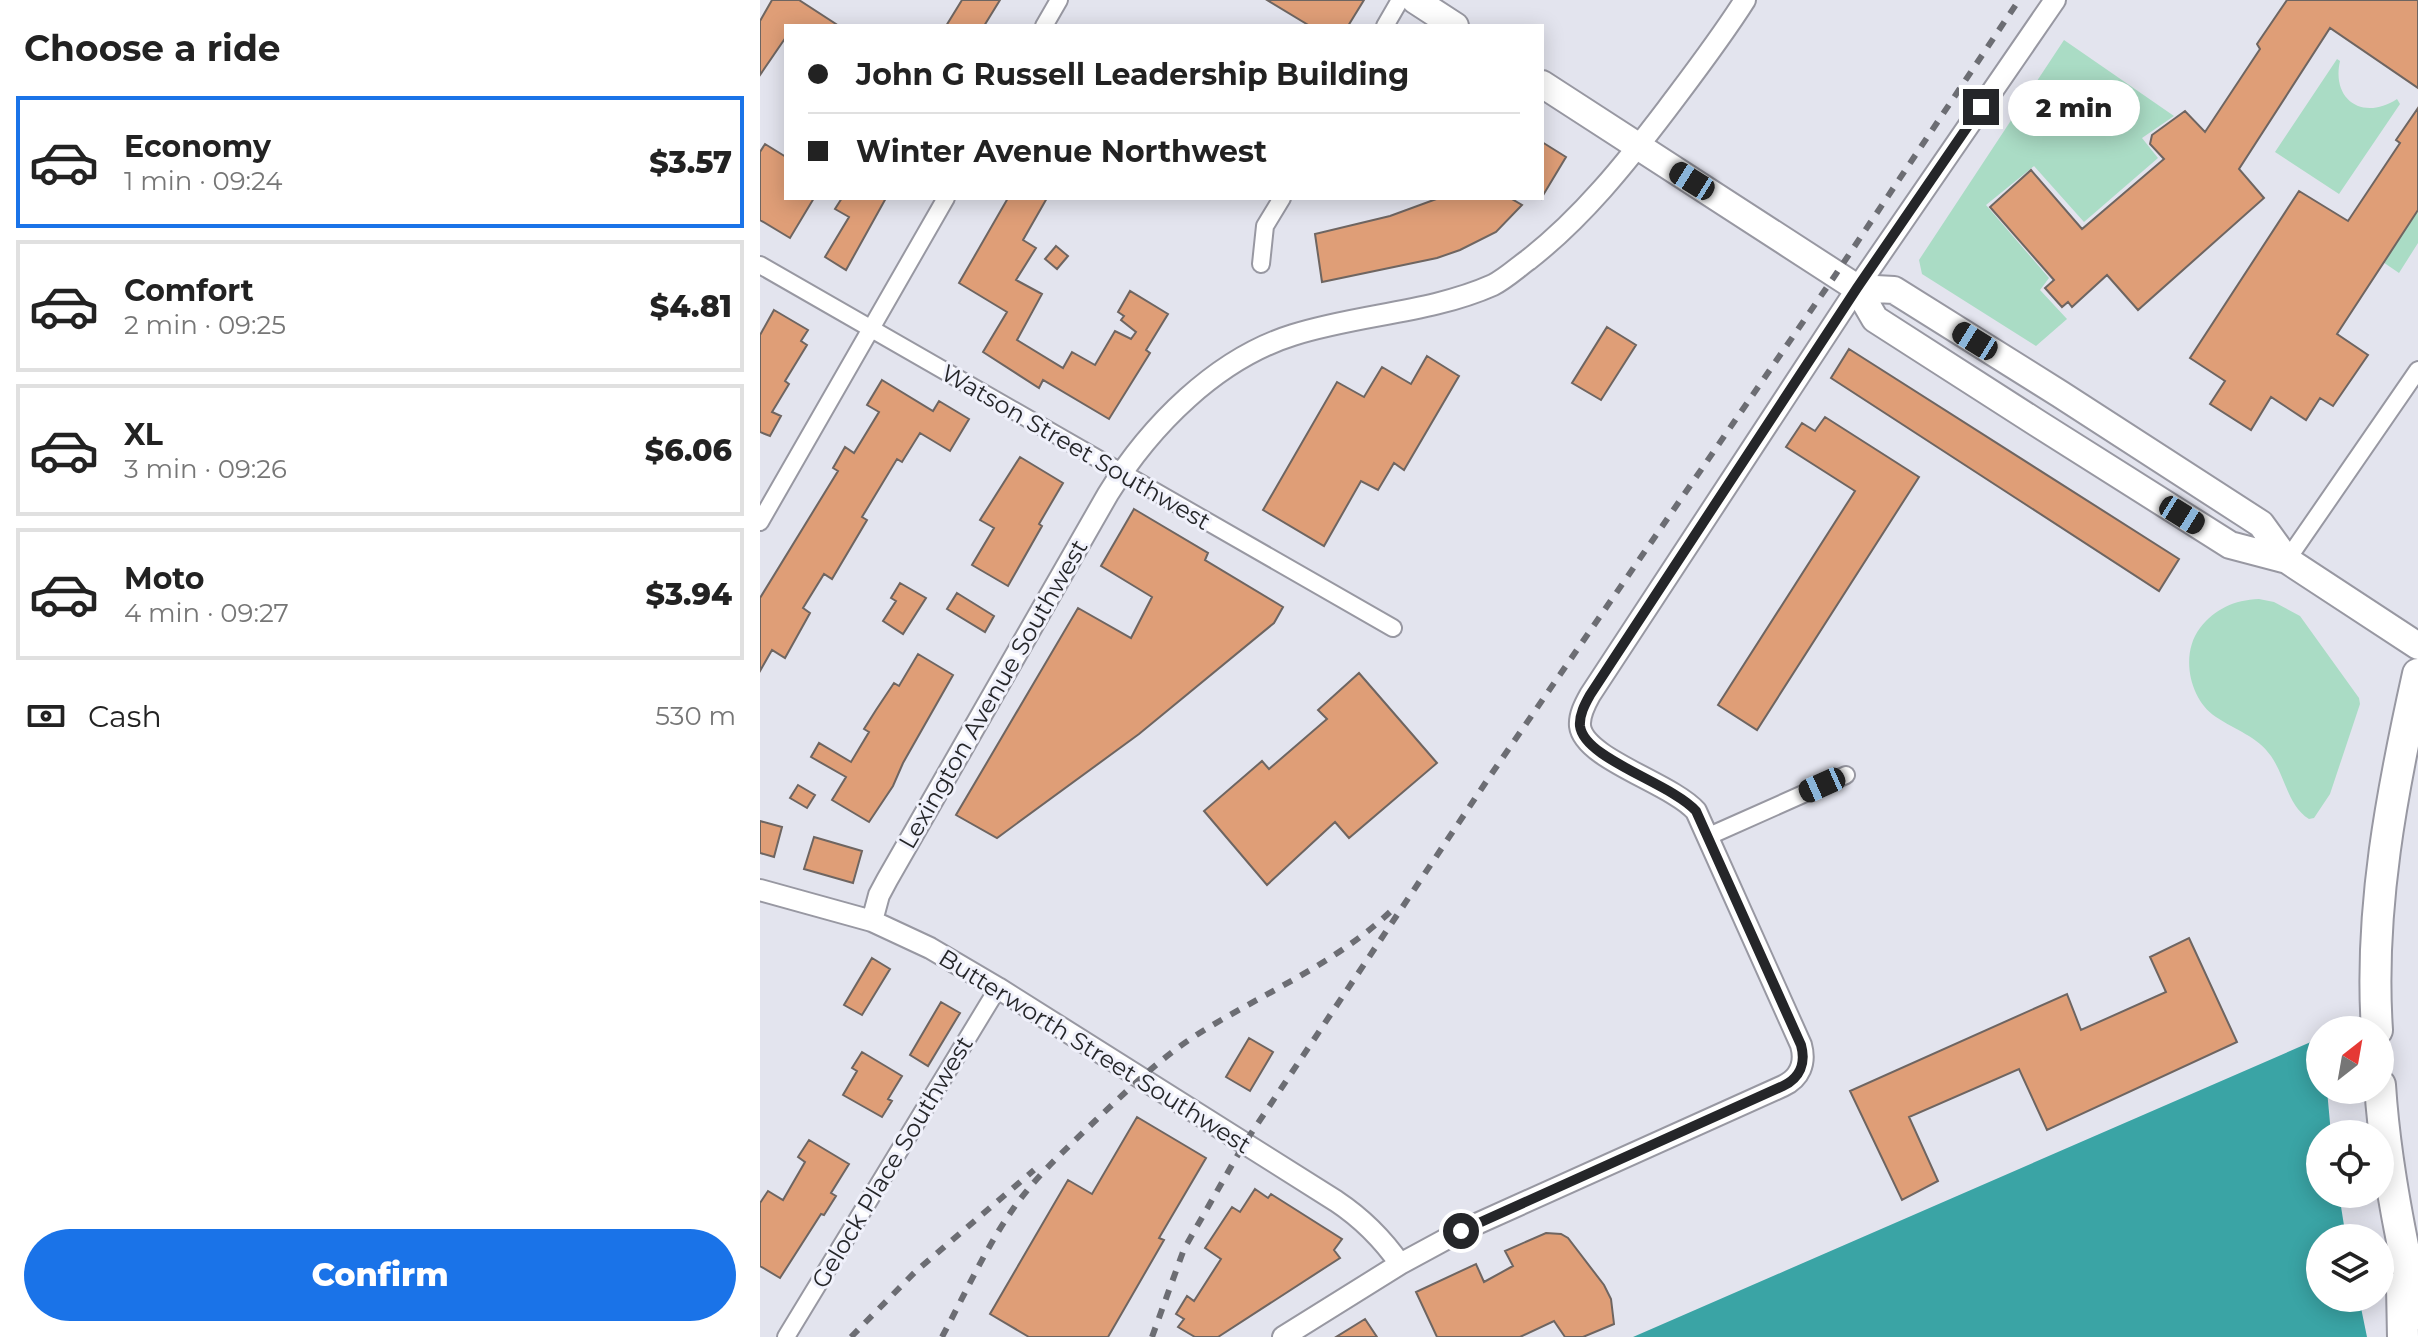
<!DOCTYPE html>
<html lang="en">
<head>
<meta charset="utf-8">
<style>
  :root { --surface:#fff; --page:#f6f6f6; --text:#222; --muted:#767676; --line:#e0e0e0; --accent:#1a73e8 }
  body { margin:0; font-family:Montserrat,sans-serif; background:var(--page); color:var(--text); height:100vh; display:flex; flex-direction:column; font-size:30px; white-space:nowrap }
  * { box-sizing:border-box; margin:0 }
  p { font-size:26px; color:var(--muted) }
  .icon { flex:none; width:44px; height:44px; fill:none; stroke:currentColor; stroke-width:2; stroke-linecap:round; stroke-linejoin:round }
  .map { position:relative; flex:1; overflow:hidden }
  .drawer { display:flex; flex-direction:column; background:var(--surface); width:760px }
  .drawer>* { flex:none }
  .hud { position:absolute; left:24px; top:24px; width:760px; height:176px; border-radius:0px; box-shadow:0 4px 20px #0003; display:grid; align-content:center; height:176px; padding:0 24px; background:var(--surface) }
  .needle { width:52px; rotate:31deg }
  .fabs { position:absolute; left:1546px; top:1016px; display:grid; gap:16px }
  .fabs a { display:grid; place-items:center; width:88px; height:88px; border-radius:50%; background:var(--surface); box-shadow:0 4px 20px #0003; font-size:40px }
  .end { position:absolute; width:36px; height:36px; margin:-18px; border:10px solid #252629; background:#fff; box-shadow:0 0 0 4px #fff }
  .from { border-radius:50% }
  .bubble { position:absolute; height:56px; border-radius:28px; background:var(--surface); box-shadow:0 4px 20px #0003; font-size:26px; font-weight:800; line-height:56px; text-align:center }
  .car { position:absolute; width:24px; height:48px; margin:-24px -12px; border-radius:10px; box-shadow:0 0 6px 2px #0007; background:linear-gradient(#222 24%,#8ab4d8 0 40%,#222 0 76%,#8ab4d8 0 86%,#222 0) }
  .hud b { display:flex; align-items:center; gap:28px; height:76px; font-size:30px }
  .hud b+b { border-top:2px solid var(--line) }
  .hud i { width:20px; height:20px; background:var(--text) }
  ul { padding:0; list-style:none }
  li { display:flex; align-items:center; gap:24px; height:132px; margin:0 16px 12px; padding:0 8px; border:4px solid var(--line); border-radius:0px }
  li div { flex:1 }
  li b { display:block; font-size:30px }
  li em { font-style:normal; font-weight:800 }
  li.current { border-color:var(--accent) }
  li>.icon { width:72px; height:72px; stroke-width:1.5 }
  h2 { padding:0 24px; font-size:36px; line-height:96px }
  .pay { display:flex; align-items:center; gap:20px; height:88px; padding:0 24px; font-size:30px }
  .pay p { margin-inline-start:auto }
  .primary-button { display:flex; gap:16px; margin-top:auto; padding:16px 24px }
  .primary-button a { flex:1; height:92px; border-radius:48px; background:var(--accent); color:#fff; font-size:32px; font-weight:800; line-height:92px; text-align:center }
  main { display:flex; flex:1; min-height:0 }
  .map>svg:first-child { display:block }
  .green { fill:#aadcc5 }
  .water { fill:#3aa4a5; fill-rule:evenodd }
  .pier { fill:#e3e4ee }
  .building { fill:#df9e77; stroke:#6e6561; stroke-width:2 }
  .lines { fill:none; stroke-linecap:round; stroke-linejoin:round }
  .minor-casing { stroke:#9898a2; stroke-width:20 }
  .tertiary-casing { stroke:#9898a2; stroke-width:24 }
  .primary-casing { stroke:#9898a2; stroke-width:30 }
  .motorway-casing { stroke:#9898a2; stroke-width:34 }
  .minor { stroke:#fff; stroke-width:16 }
  .tertiary { stroke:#fff; stroke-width:20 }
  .primary { stroke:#fff; stroke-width:26 }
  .motorway { stroke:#fff; stroke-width:30 }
  .rail { stroke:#6c6d73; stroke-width:6; stroke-dasharray:10 10; stroke-linecap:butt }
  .route { stroke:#252629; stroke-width:10 }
  .labels { text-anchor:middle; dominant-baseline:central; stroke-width:6; stroke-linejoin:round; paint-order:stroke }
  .street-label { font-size:24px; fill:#252629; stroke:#f0f1fb }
</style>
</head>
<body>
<main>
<section class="drawer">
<h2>Choose a ride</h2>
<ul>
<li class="current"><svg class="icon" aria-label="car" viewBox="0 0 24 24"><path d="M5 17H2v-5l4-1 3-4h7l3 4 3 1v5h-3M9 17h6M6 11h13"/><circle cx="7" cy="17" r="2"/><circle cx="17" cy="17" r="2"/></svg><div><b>Economy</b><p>1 min · 09:24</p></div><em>$3.57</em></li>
<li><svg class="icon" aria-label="car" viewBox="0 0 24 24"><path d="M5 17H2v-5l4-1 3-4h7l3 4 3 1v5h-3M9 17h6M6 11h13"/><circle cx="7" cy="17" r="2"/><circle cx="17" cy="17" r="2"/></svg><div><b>Comfort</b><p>2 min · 09:25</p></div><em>$4.81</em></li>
<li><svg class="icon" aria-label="car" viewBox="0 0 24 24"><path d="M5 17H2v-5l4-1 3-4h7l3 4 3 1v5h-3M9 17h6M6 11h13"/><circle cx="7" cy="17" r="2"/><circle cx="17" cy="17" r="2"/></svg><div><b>XL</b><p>3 min · 09:26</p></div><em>$6.06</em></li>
<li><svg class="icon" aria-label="car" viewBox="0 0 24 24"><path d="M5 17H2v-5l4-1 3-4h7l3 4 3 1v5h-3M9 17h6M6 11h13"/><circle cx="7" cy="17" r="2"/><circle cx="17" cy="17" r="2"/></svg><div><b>Moto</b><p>4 min · 09:27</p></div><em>$3.94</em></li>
</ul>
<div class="pay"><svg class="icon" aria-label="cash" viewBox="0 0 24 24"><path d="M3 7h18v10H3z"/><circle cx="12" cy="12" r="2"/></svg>Cash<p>530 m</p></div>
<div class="primary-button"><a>Confirm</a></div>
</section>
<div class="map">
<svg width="1658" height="1337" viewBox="0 0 1658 1337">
  <rect width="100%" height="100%" fill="#e3e4ee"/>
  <path class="green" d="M1304,40L1414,116L1382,138L1398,158L1324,222L1274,166L1226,205L1289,278L1280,290L1307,319L1276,346L1162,274L1159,260Z
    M1577,59L1580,61C1571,101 1604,121 1637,99L1640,104L1579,194L1515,152Z
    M1658,210V243L1639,273L1620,260L1628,254Z
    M1499,599L1514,602L1540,616L1599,698L1600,704L1570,794L1554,818L1549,819C1528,806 1525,776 1511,756C1497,736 1475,730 1456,717C1429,699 1420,654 1440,628C1455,609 1474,600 1499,599Z"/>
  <path class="water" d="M1658,995V1337H873L1560,1038V1090H1620ZM1560,1134H1620V1194H1560ZM1560,1238H1620V1298H1560Z"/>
  <path class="pier" d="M1658,991V1337H1607L1599,1298H1620V1238H1586L1579,1194H1620V1134H1571L1567,1090H1620V1030H1574L1576,1026Z"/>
  <path class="building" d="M12,0H39L79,26H26V37L0,75V21Z
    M202,0H240L224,26H186Z
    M507,0H604L588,26H550Z
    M1527,0H1658V88L1570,28L1479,169L1504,198L1378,310L1347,275L1312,307L1308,302L1302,307L1285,288L1294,280L1230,207L1271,170L1322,229L1404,159L1390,144L1392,135L1425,111L1445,132L1500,49L1497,44Z
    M1658,108V210L1577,334L1608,355L1573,406L1560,398L1546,420L1511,397L1491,430L1450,404L1465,381L1430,358L1539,191L1588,221L1640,143L1636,140Z
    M782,142L806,157L782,197Z
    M5,144L26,157V198H54L30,238L0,220V152Z
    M82,198H126L86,270L65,257L89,217L75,209Z
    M248,198H287L263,240L276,248L256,280L282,294L257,340L303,368L312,352L335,365L355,331L371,339L376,332L361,320L364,316L358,312L370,291L408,314L386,350L390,353L349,419L283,380L279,388L223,352L247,312L199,283Z
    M679,198H750L762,205L736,232L700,250L677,258L562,282L555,234L630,216Z
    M296,246L308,256L297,269L285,259Z
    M14,310L48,330L41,341L47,345L25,381L29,384L12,412L21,416L10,436L0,432V335Z
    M847,327L876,345L841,400L812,383Z
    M1089,349L1419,559L1399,591L1071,378Z
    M667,356L699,376L644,470L634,463L618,490L601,481L564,546L503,510L577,382L604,397L622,367L651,384Z
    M122,380L173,411L179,401L209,419L190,451L160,433L142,462L137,459L102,517L107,520L72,579L64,574L43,608L50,613L25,658L12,650L0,671V598L78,471L73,468L85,447L94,453L119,412L107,405Z
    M1065,417L1159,477L997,730L958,705L1095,491L1026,447L1042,423L1055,431Z
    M260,457L303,483L279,524L282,526L248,586L212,565L234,528L220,520Z
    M374,509L448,553L445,560L523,607L514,623L379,734L237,838L196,815L318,608L371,638L392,597L341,566Z
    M140,583L166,598L143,634L123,621L136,601L131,598Z
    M197,593L234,616L225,632L187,609Z
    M158,654L193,675L143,763L133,786L109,822L72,800L86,777L51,757L59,743L91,762L109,732L104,729L116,710L134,683L139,686Z
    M599,673L677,763L589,838L575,822L507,885L444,811L502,761L509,769L567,719L558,710Z
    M38,785L55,795L47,808L30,798Z
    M0,821L22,827L14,857L0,853Z
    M54,837L102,851L93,883L44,869Z
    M1429,938L1477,1042L1287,1130L1259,1069L1149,1117L1178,1181L1142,1200L1090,1091L1307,994L1321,1030L1406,992L1390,957Z
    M112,958L130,969L102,1015L84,1005Z
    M181,1002L200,1013L168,1066L150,1055Z
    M489,1038L513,1052L490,1091L466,1077Z
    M102,1052L142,1076L128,1099L132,1101L122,1117L83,1095L97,1071L92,1068Z
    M377,1117L446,1158L399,1238L404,1240L348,1337H269L230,1314L308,1180L332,1194Z
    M49,1140L89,1164L71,1193L76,1196L64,1215L61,1214L20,1278L0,1266V1203L8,1191L23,1200L45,1162L38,1157Z
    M495,1189L508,1198L511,1194L582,1239L574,1250L580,1258L458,1337H435L418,1327L424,1319L416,1314L427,1296L434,1301L461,1259L445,1248L472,1207L480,1212Z
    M786,1233L801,1234L808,1238L844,1285L851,1299L854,1324L823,1337H805L794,1321L760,1337H677L656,1292L716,1264L724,1282L753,1266L745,1251Z
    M605,1319L617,1337H576Z"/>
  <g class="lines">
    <defs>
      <path id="minor" d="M284,26L299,0
        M625,26L640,0
        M501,264L505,226L522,198
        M0,265L633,628
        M0,522L186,198
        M1527,560L1658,370
        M949,836L1086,775
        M26,1337L238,988"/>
      <path id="tertiary" d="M0,890L112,921L170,948L238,988L576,1201C603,1219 622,1238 640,1264
        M112,921L119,895L127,880L348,494C390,426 456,359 533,335C599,314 670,313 733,285C745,279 757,268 768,260C822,218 866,163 907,109C934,73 961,38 985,0
        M523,1337L640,1264L701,1231L1023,1086C1040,1078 1046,1063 1041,1045L936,811C911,783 824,759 820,726C819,715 825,704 830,695L1097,288L1295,0"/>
      <path id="primary" d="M655,0L695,26
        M782,84L1097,288L1115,319L1277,423L1470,545L1527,560L1658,646
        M1097,288L1134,290L1300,394L1501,524L1527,560"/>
      <path id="motorway" d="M1617,1030C1609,910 1632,791 1658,674
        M1620,1085C1625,1162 1640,1238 1658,1314
        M1642,1286L1643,1337"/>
    </defs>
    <use href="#minor" class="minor-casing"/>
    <use href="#tertiary" class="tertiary-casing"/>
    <use href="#primary" class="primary-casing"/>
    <use href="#motorway" class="motorway-casing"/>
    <use href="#minor" class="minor"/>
    <use href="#tertiary" class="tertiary"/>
    <use href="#primary" class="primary"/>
    <use href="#motorway" class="motorway"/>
    <path class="rail" d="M91,1337L155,1272L274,1170
      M182,1337C205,1294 225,1249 253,1209C276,1176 307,1148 336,1120C368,1090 400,1058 438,1034C503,993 576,964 632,910
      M392,1337L424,1249L484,1144L728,779L1076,274L1259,0"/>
  </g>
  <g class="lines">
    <path class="route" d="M701,1231L1023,1086C1040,1078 1046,1063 1041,1045L936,811C911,783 824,759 820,726C819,715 825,704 830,695L1097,288L1221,107"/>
  </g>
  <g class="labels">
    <g class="street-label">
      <text transform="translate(316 447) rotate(30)">Watson Street Southwest</text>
      <text transform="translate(233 694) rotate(-60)">Lexington Avenue Southwest</text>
      <text transform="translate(335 1051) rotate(32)">Butterworth Street Southwest</text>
      <text transform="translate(132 1162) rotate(-59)">Gelock Place Southwest</text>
    </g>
  </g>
</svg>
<div class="fabs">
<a><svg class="needle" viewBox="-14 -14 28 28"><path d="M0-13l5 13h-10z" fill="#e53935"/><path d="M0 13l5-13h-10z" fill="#767676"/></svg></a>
<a><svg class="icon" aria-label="locate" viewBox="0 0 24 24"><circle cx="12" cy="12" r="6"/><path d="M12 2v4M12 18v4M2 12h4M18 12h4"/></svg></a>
<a><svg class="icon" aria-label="layers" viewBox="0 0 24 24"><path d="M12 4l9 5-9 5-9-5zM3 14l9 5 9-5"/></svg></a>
</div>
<i class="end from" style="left:701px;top:1231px"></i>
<i class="end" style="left:1221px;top:107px"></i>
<div class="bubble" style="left:1248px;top:80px;width:132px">2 min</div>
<i class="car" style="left:932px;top:181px;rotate:302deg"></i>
<i class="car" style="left:1215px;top:341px;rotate:302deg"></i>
<i class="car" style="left:1422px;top:515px;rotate:122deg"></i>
<i class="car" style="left:1062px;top:785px;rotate:246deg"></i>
<div class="hud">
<b><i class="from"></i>John G Russell Leadership Building</b>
<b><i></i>Winter Avenue Northwest</b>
</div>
</div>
</main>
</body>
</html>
